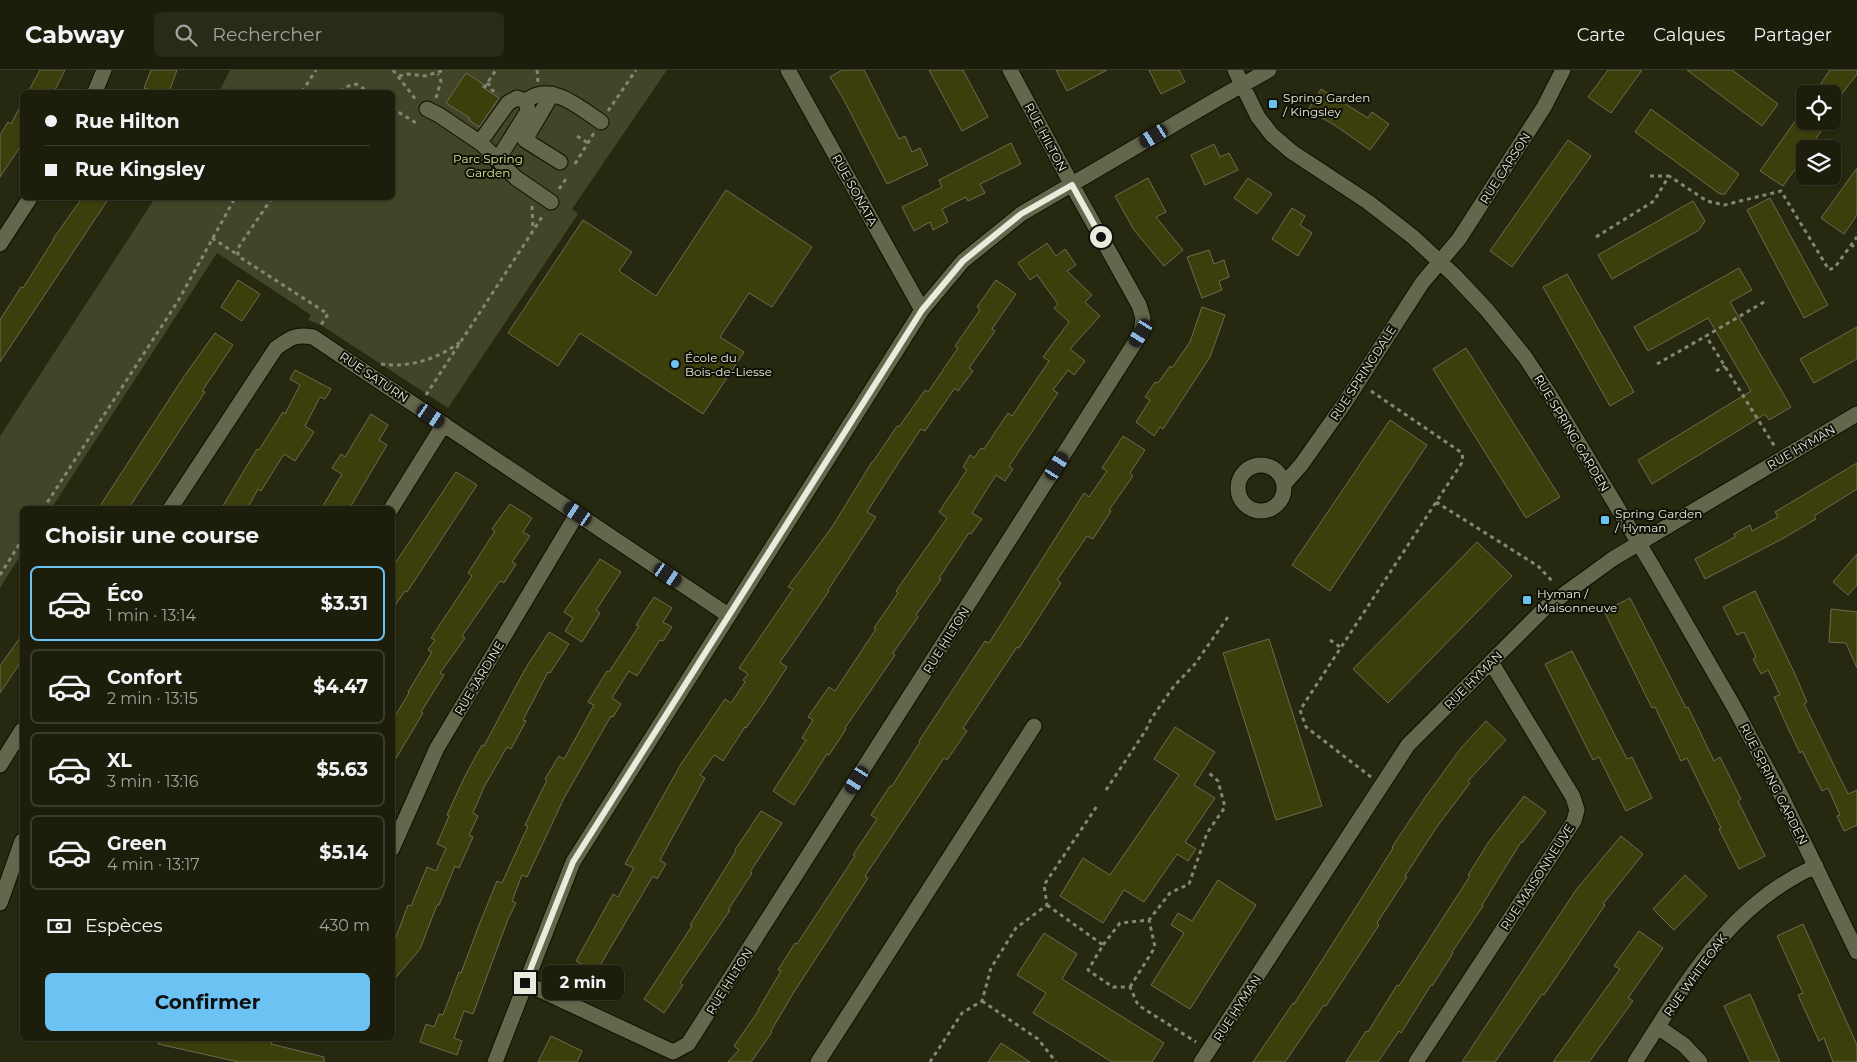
<!DOCTYPE html>
<html lang="fr">
<head>
<meta charset="utf-8">
<style>
  :root { --surface:#1c1e0b; --page:#292b19; --text:#f1f3f6; --muted:#a0a29d; --line:#3a3c2c; --accent:#6cc2f3 }
  body { margin:0; font-family:Montserrat,sans-serif; background:var(--page); color:var(--text); height:100vh; display:flex; flex-direction:column; font-size:19px; white-space:nowrap }
  * { box-sizing:border-box; margin:0 }
  p { font-size:16px; color:var(--muted) }
  .icon { flex:none; width:28px; height:28px; fill:none; stroke:currentColor; stroke-width:2; stroke-linecap:round; stroke-linejoin:round }
  .map { position:relative; flex:1; overflow:hidden }
  .panel { position:absolute; left:20px; top:436px; width:375px; height:535px; display:flex; flex-direction:column; background:var(--surface); border-radius:8px; box-shadow:0 1px 4px #0004,0 0 0 1px var(--line) }
  .panel>* { flex:none }
  .banner { position:absolute; left:20px; top:20px; width:375px; height:110px; border-radius:8px; box-shadow:0 1px 4px #0004,0 0 0 1px var(--line); display:grid; align-content:center; height:110px; padding:0 25px; background:var(--surface) }
  .fabs { position:absolute; left:1796px; top:15px; display:grid; gap:10px }
  .fabs a { display:grid; place-items:center; width:45px; height:45px; border-radius:8px; background:var(--surface); box-shadow:0 1px 4px #0004,0 0 0 1px var(--line); font-size:25px }
  .end { position:absolute; width:22px; height:22px; margin:-11px; border:6px solid #e9ebdc; background:#111; box-shadow:0 0 0 2px #111 }
  .from { border-radius:50% }
  .bubble { position:absolute; height:35px; border-radius:8px; background:var(--surface); box-shadow:0 1px 4px #0004,0 0 0 1px var(--line); font-size:16px; font-weight:700; line-height:35px; text-align:center }
  .car { position:absolute; width:15px; height:30px; margin:-15px -8px; border-radius:6px; box-shadow:0 0 4px 1px #0007; background:linear-gradient(#222 24%,#8ab4d8 0 40%,#222 0 76%,#8ab4d8 0 86%,#222 0) }
  .banner b { display:flex; align-items:center; gap:18px; height:48px; font-size:19px }
  .banner b+b { border-top:1px solid var(--line) }
  .banner i { width:12px; height:12px; background:var(--text) }
  ul { padding:0; list-style:none }
  li { display:flex; align-items:center; gap:15px; height:75px; margin:0 10px 8px; padding:0 15px; border:2px solid var(--line); border-radius:8px }
  li div { flex:1 }
  li b { display:block; font-size:19px }
  li em { font-style:normal; font-weight:700 }
  li.on { border-color:var(--accent) }
  li>.icon { width:45px; height:45px; stroke-width:1.5 }
  h2 { padding:0 25px; font-size:22px; line-height:60px }
  .pay { display:flex; align-items:center; gap:12px; height:55px; padding:0 25px; font-size:19px }
  .pay p { margin-inline-start:auto }
  .primary-button { display:flex; gap:10px; margin-top:auto; padding:10px 25px }
  .primary-button a { flex:1; height:58px; border-radius:8px; background:var(--accent); color:#111; font-size:20px; font-weight:700; line-height:58px; text-align:center }
  header { display:flex; align-items:center; gap:30px; box-sizing:border-box; height:70px; padding:0 25px; background:var(--surface); border-bottom:1px solid var(--line) }
  header strong { font-size:24px }
  nav { display:flex; gap:28px; margin-inline-start:auto; font-size:18px }
  .search { width:350px; height:45px; background:var(--page); display:flex; align-items:center; gap:12px; box-sizing:border-box; padding:0 18px; border-radius:8px; color:var(--muted); font-size:19px }
  .map>svg:first-child { display:block }
  .green { fill:#434529 }
  .building { fill:#3c3e0c; stroke:#6a6d51 }
  .lines { fill:none; stroke-linecap:round; stroke-linejoin:round }
  .minor-casing { stroke:#0f1000; stroke-width:17 }
  .path { stroke:#858773; stroke-width:3; stroke-dasharray:4 4; stroke-linecap:butt }
  .minor { stroke:#65674c; stroke-width:15 }
  .route { stroke:#e9ebdc; stroke-width:6 }
  .poi-dot { fill:#6cc2f3; stroke:#0f1006; stroke-width:2 }
  .labels { text-anchor:middle; dominant-baseline:central; stroke-width:4; stroke-linejoin:round; paint-order:stroke }
  .poi-label { font-size:12px; fill:#e9ebdc; stroke:#0f1006; text-anchor:start }
  .street-label { font-size:12px; fill:#e9ebdc; stroke:#0f1006 }
  .park-label { font-size:12px; fill:#dce395; stroke:#0f1006 }
</style>
</head>
<body>
<header>
<strong>Cabway</strong>
<div class="search"><svg class="icon" aria-label="search" viewBox="0 0 24 24"><circle cx="10" cy="10" r="6"/><path d="M15 15l6 6"/></svg>Rechercher</div>
<nav><a>Carte</a><a>Calques</a><a>Partager</a></nav>
</header>
<div class="map">
<svg width="1857" height="992" viewBox="0 0 1857 992">
  <rect width="100%" height="100%" fill="#26280f"/>
  <path class="green" d="M230,0H667L572,139L578,144L448,338L321,255L308,250L311,245L217,183L51,439H22V483L0,518V366L155,128H392V22H219Z"/>
  <path class="building" d="M40,0H65L54,22H28Z
    M151,0H177L169,22H156L144,18Z
    M842,0H864L899,69L905,66L912,82L920,78L928,95L887,114L843,28L830,7Z
    M929,0H963L988,47L962,61Z
    M1056,0H1107L1067,21Z
    M1149,0H1179L1185,12L1161,24Z
    M1608,0H1642L1611,43L1588,27Z
    M1687,0H1732L1778,34L1762,56Z
    M1830,0H1857V4L1832,37V24H1814Z
    M466,3L483,14L482,17L499,28L479,57L469,50L470,48L446,33Z
    M1321,19L1368,48L1372,42L1389,54L1370,80L1336,56L1308,40Z
    M22,33V74L0,107V65L8,52L11,54Z
    M1805,37V51H1828L1809,79H1805V85L1783,116L1760,101Z
    M1651,39L1739,104L1725,124H1720L1635,62Z
    M1568,70L1591,86L1512,197L1490,181Z
    M1011,73L1021,94L980,114L985,123L968,131L966,127L942,139L948,152L933,160L930,152L914,161L902,137L942,117L939,110Z
    M1214,74L1220,87L1229,83L1238,100L1205,115L1191,85Z
    M1857,98V145L1844,164L1821,148Z
    M1148,108L1166,142L1156,147L1183,180L1164,196L1134,160L1115,126Z
    M1248,108L1272,124L1257,144L1234,128Z
    M726,120L812,177L772,237L749,223L720,267L744,282L703,344L580,263L558,296L508,263L583,150L632,182L619,201L656,226Z
    M82,128H109L0,292V250L21,217L23,218L54,169H53Z
    M1770,128L1828,235L1804,248L1747,140Z
    M1693,131L1705,151L1699,160L1612,209L1598,185Z
    M1292,138L1305,146L1300,155L1312,163L1298,186L1272,169Z
    M1047,173L1056,186L1065,179L1076,195L1067,201L1092,225L1085,232L1100,246L1070,279L1085,291L1074,305L1068,300L1053,320L1058,323L1009,396L1013,399L1005,411L996,405L972,443L982,449L971,464L969,463L939,508L941,509L916,545L918,547L893,583L895,585L845,658L846,659L829,685L827,684L794,735L773,721L806,670L802,668L813,650L808,647L829,617L835,621L876,559L874,558L898,523L896,521L947,448L939,442L967,400L963,397L970,385L974,388L981,378L984,379L1008,343L1012,346L1049,291L1043,287L1069,252L1054,238L1058,234L1037,205L1030,210L1018,193Z
    M1209,180L1214,194L1224,190L1229,207L1219,211L1222,220L1202,228L1187,187Z
    M1739,198L1752,220L1730,232L1791,337L1769,350L1765,344L1652,414L1638,390L1751,321L1708,248L1648,281L1634,257Z
    M1567,204L1634,322L1610,336L1543,217Z
    M238,210L260,224L242,251L221,237Z
    M996,210L1016,224L992,259L995,261L969,298L973,301L958,321L955,318L925,361L921,359L897,395L867,442L876,447L828,520L829,521L780,592L787,597L763,634L746,658L745,657L723,691L714,685L700,705L705,708L660,790L666,794L657,809L653,806L596,902L576,891L613,824L618,827L634,798L625,794L681,694L725,629L731,633L745,612L743,610L748,604L739,598L793,519L788,517L832,457L872,392H873L897,356L899,357L925,320L928,322L958,278L955,276L980,240L977,237Z
    M1202,237L1225,245L1210,287L1163,359L1160,357L1154,366L1136,352L1150,330L1145,327L1155,312L1158,313L1170,296L1172,298L1190,272Z
    M1857,257V289L1814,313L1800,289Z
    M215,263L233,275L202,321L205,322L128,439H98L183,308Z
    M1466,278L1560,427L1526,448L1433,299Z
    M295,300L331,319L325,329L320,327L305,356L314,362L295,391L284,384L261,421L258,419L247,439H221L257,379L259,380L283,342L285,344L300,315L290,309Z
    M371,344L388,355L379,370L387,375L349,439H321L342,404L332,398L341,384L345,387Z
    M1390,350L1427,375L1330,521L1292,495Z
    M1123,366L1145,380L1130,403L1133,406L1109,440L1111,441L1093,469L1087,466L1057,510L1061,513L1019,578L1017,577L963,658L967,661L947,690L944,688L865,806L868,808L794,922L771,961L772,962L751,992H728L739,980L734,976L759,940H758L781,901L778,900L795,873L797,874L855,786L853,785L877,749L871,745L890,716H892L920,672L919,671L985,571L989,573L1084,423L1089,427L1107,401L1102,398Z
    M1857,393V419L1814,446L1816,449L1782,469L1705,509L1695,489L1735,467L1734,464L1750,455L1752,461L1778,447L1775,442Z
    M456,402L477,415L407,522L405,521L392,540V498Z
    M510,434L532,448L523,462L530,466L512,492L516,494L504,513L500,511L462,566L465,568L440,603L444,605L421,642L423,643L392,695V651L409,623L408,622L432,582L428,580L435,570L431,568L472,506L468,503L495,461L492,459Z
    M1477,472L1512,506L1388,633L1353,599Z
    M1857,484V515L1848,525L1833,512Z
    M600,489L621,502L596,540L600,543L582,572L565,561L573,548L564,542Z
    M1755,521L1794,602L1807,632L1804,634L1848,724L1857,720V755L1844,761L1837,746L1840,745L1828,718L1822,721L1802,681L1800,683L1787,656L1774,627L1780,625L1768,600L1761,604L1753,589L1756,587L1744,562L1737,565L1723,537Z
    M654,527L672,538L663,552L672,557L663,571L660,570L637,606L629,601L612,628L621,634L613,647L611,646L564,728L527,807L522,805L512,831L516,833L508,849L473,944L464,941L454,968L462,971L457,985L420,972L426,954L434,957L439,944L443,945L459,902L461,903L479,855L497,811L502,813L528,756L525,755L547,710L545,709L559,686L564,689L594,635L588,632L607,601L609,602L639,556L636,555Z
    M1630,528L1686,638L1688,637L1714,691L1720,687L1741,729L1738,731L1765,786L1739,799L1719,759L1721,758L1687,688L1681,691L1655,637L1652,638L1604,541Z
    M1831,539L1857,542V598L1846,573L1829,572Z
    M549,562L569,574L550,603L548,602L523,650L526,651L511,679L507,677L484,717L473,743L478,746L469,765L473,767L459,798L455,796L439,835H437L420,879L392,912V878L408,835L411,836L427,797L436,801L446,778L437,774L449,746L447,745L465,706L482,675L484,676L524,601Z
    M22,565V590L0,623V596Z
    M1269,569L1322,736L1276,750L1223,583Z
    M1572,581L1627,689L1632,687L1652,728L1626,741L1599,687L1593,690L1545,594Z
    M1486,651L1506,670L1468,711L1470,713L1436,758L1405,806L1407,807L1377,853L1379,855L1326,936L1324,935L1285,992H1253L1293,933L1294,934L1363,826L1393,778L1392,777L1424,729L1461,678Z
    M1175,657L1215,682L1194,715L1215,728L1185,772L1196,779L1188,791L1177,784L1144,832L1124,820L1103,853L1060,826L1083,788L1110,805L1179,705L1154,689Z
    M1524,726L1546,742L1522,773L1521,772L1482,835L1483,836L1452,882L1453,883L1432,916L1431,915L1401,963L1399,961L1378,992H1346L1366,961L1368,962L1397,915L1399,916L1470,806L1468,805L1488,773Z
    M761,741L782,753L750,802L752,803L728,840H730L680,913L683,915L664,943L644,929L692,856L690,855L736,781L735,780Z
    M1621,766L1643,784L1603,834L1605,835L1544,925L1542,924L1495,992H1462L1576,820Z
    M1685,805L1707,826L1674,860L1653,839Z
    M1218,810L1256,835L1190,939L1151,915L1184,863L1171,855L1178,843L1192,851Z
    M1803,854L1857,975V992H1833L1824,968L1819,971L1798,925L1803,923L1777,866Z
    M1639,861L1663,878L1628,928L1633,931L1589,992H1553L1620,899L1614,896Z
    M1044,863L1077,884L1062,909L1164,973L1152,992H1112L1033,943L1046,923L1017,905Z
    M1750,924L1775,981L1780,992H1750L1724,936Z
    M551,966L582,981L577,992H538Z
    M159,969H239L257,972L258,969H273L271,974L324,987V992H239L158,974Z
    M1001,973L1030,992H988Z"/>
  <g class="lines">
    <defs>
      <path id="minor" d="M788,0L922,240
        M1235,0L1258,47L1272,65L1292,82L1368,132L1413,167L1454,205L1487,240L1525,287L1550,325L1653,497L1733,635L1779,721L1857,882
        M95,22L104,0
        M552,24L525,70L560,92
        M526,31C551,11 580,38 601,52
        M427,39L439,45L482,74L516,108L551,132
        M480,72L508,33L517,28L526,31L528,41L498,89
        M0,174L30,128
        M1238 418a23 23 0 1 1 46 0a23 23 0 1 1-46 0Z
        M1284,414L1301,395L1344,334L1422,213L1459,169L1544,37L1563,0
        M170,439L276,278C290,268 295,264 313,267L728,545
        M391,439L444,354
        M0,695L22,660
        M392,779L437,678L577,444
        M0,833L22,771
        M525,913L673,982L688,974L1141,263L1143,248L1139,235L1072,115L1010,0
        M1658,957L1684,975L1700,992
        M495,992L573,792L922,240L963,191L1021,144L1219,28L1269,0
        M818,992L1034,656
        M1201,992L1408,675L1545,538L1614,488L1857,344
        M1416,992L1574,751L1577,740L1573,727L1491,592
        M1635,992C1685,915 1728,835 1816,796"/>
    </defs>
    <use href="#minor" class="minor-casing"/>
    <path class="path" d="M393,0L417,31
      M537,0L538,12
      M399,6L408,4L425,6L445,0
      M487,13L491,16L492,20L498,24
      M484,18L496,0
      M302,22L316,0
      M341,22L345,17L356,14L369,22
      M436,28L441,11L438,4
      M392,38L416,53L418,50
      M608,41L636,0
      M577,66L588,73
      M575,94L594,63
      M1650,106H1669
      M559,119L568,106
      M272,128L238,178V186L328,244L321,255
      M532,136L533,160
      M1596,167L1654,131L1669,106L1707,131L1724,135L1781,121L1829,200L1835,197L1857,167
      M212,168L238,185
      M1851,174L1857,179
      M1764,232L1706,266L1775,377
      M381,294C409,298 438,289 460,272
      M1657,294L1706,266
      M1716,301L1725,296
      M1371,321L1462,383L1463,391L1300,640L1306,657L1371,707
      M426,325L544,144
      M1436,432L1538,496L1554,513
      M43,439L178,231L235,128
      M0,505L22,470
      M1330,570L1340,577
      M1106,720L1146,660L1151,649L1174,616L1195,594L1228,547
      M1047,835L1103,875L1088,900L1113,917H1130L1138,935L1196,972
      M1103,875L1120,853L1149,850L1170,823L1189,814L1207,763L1225,737L1218,711L1209,703
      M1130,917L1155,877L1149,850
      M982,931L1038,969L1056,992
      M930,992L962,943L982,931L991,898L1016,858L1047,835L1044,815L1097,736"/>
    <use href="#minor" class="minor"/>
  </g>
  <g class="lines">
    <path class="route" d="M525,913L573,792L922,240L963,191L1021,144L1072,115L1101,167"/>
  </g>
  <g class="poi-dot">
    <rect x="1268" y="29" width="10" height="10" rx="2.5"/>
    <circle cx="675" cy="294" r="5"/>
    <rect x="1600" y="445" width="10" height="10" rx="2.5"/>
    <rect x="1522" y="525" width="10" height="10" rx="2.5"/>
  </g>
  <g class="labels">
    <g class="poi-label">
      <text x="1283" y="27">Spring Garden<tspan x="1283" dy="14">/ Kingsley</tspan></text>
      <text x="685" y="287">École du<tspan x="685" dy="14">Bois-de-Liesse</tspan></text>
      <text x="1615" y="443">Spring Garden<tspan x="1615" dy="14">/ Hyman</tspan></text>
      <text x="1537" y="523">Hyman /<tspan x="1537" dy="14">Maisonneuve</tspan></text>
    </g>
    <g class="street-label">
      <text transform="translate(1046 67) rotate(62)">RUE HILTON</text>
      <text transform="translate(1505 98) rotate(-57)">RUE CARSON</text>
      <text transform="translate(855 120) rotate(61)">RUE SONATA</text>
      <text transform="translate(1363 303) rotate(-57)">RUE SPRINGDALE</text>
      <text transform="translate(374 307) rotate(34)">RUE SATURN</text>
      <text transform="translate(1572 363) rotate(59)">RUE SPRING GARDEN</text>
      <text transform="translate(1801 377) rotate(-30)">RUE HYMAN</text>
      <text transform="translate(946 570) rotate(-58)">RUE HILTON</text>
      <text transform="translate(479 608) rotate(-59)">RUE JARDINE</text>
      <text transform="translate(1473 610) rotate(-45)">RUE HYMAN</text>
      <text transform="translate(1774 714) rotate(63)">RUE SPRING GARDEN</text>
      <text transform="translate(1537 807) rotate(-57)">RUE MAISONNEUVE</text>
      <text transform="translate(1695 905) rotate(-54)">RUE WHITEOAK</text>
      <text transform="translate(729 911) rotate(-58)">RUE HILTON</text>
      <text transform="translate(1237 938) rotate(-57)">RUE HYMAN</text>
    </g>
    <g class="park-label">
      <text x="488" y="88">Parc Spring<tspan x="488" dy="14">Garden</tspan></text>
    </g>
  </g>
</svg>
<div class="fabs">
<a><svg class="icon" aria-label="locate" viewBox="0 0 24 24"><circle cx="12" cy="12" r="6"/><path d="M12 2v4M12 18v4M2 12h4M18 12h4"/></svg></a>
<a><svg class="icon" aria-label="layers" viewBox="0 0 24 24"><path d="M12 4l9 5-9 5-9-5zM3 14l9 5 9-5"/></svg></a>
</div>
<i class="end from" style="left:1101px;top:167px"></i>
<i class="end" style="left:525px;top:913px"></i>
<div class="bubble" style="left:542px;top:895px;width:82px">2 min</div>
<i class="car" style="left:1154px;top:66px;rotate:239deg"></i>
<i class="car" style="left:1141px;top:263px;rotate:212deg"></i>
<i class="car" style="left:431px;top:346px;rotate:124deg"></i>
<i class="car" style="left:1057px;top:396px;rotate:32deg"></i>
<i class="car" style="left:578px;top:444px;rotate:304deg"></i>
<i class="car" style="left:668px;top:505px;rotate:124deg"></i>
<i class="car" style="left:857px;top:710px;rotate:212deg"></i>
<div class="banner">
<b><i class="from"></i>Rue Hilton</b>
<b><i></i>Rue Kingsley</b>
</div>
<section class="panel">
<h2>Choisir une course</h2>
<ul>
<li class="on"><svg class="icon" aria-label="car" viewBox="0 0 24 24"><path d="M5 17H2v-5l4-1 3-4h7l3 4 3 1v5h-3M9 17h6M6 11h13"/><circle cx="7" cy="17" r="2"/><circle cx="17" cy="17" r="2"/></svg><div><b>Éco</b><p>1 min · 13:14</p></div><em>$3.31</em></li>
<li><svg class="icon" aria-label="car" viewBox="0 0 24 24"><path d="M5 17H2v-5l4-1 3-4h7l3 4 3 1v5h-3M9 17h6M6 11h13"/><circle cx="7" cy="17" r="2"/><circle cx="17" cy="17" r="2"/></svg><div><b>Confort</b><p>2 min · 13:15</p></div><em>$4.47</em></li>
<li><svg class="icon" aria-label="car" viewBox="0 0 24 24"><path d="M5 17H2v-5l4-1 3-4h7l3 4 3 1v5h-3M9 17h6M6 11h13"/><circle cx="7" cy="17" r="2"/><circle cx="17" cy="17" r="2"/></svg><div><b>XL</b><p>3 min · 13:16</p></div><em>$5.63</em></li>
<li><svg class="icon" aria-label="car" viewBox="0 0 24 24"><path d="M5 17H2v-5l4-1 3-4h7l3 4 3 1v5h-3M9 17h6M6 11h13"/><circle cx="7" cy="17" r="2"/><circle cx="17" cy="17" r="2"/></svg><div><b>Green</b><p>4 min · 13:17</p></div><em>$5.14</em></li>
</ul>
<div class="pay"><svg class="icon" aria-label="cash" viewBox="0 0 24 24"><path d="M3 7h18v10H3z"/><circle cx="12" cy="12" r="2"/></svg>Espèces<p>430 m</p></div>
<div class="primary-button"><a>Confirmer</a></div>
</section>
</div>
</body>
</html>
